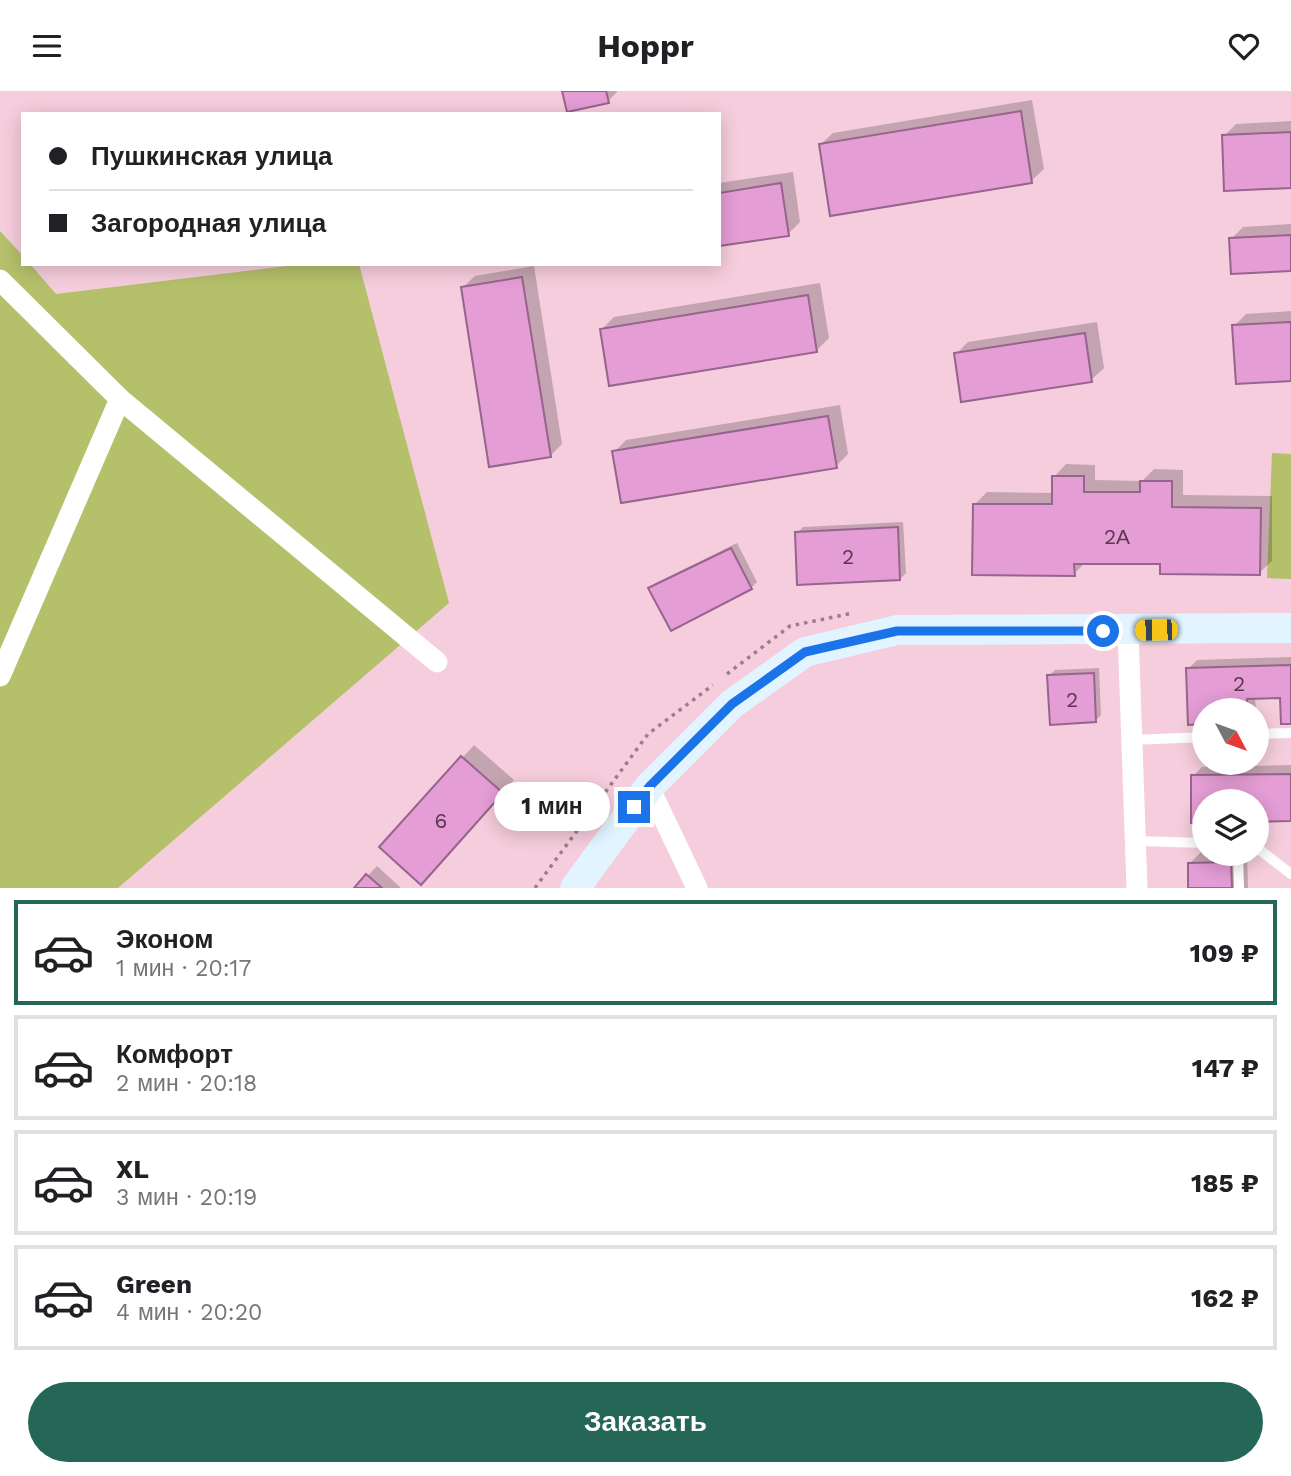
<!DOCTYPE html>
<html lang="ru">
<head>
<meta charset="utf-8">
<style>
  :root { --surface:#fff; --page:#f2f2f2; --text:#202124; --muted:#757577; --line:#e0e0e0; --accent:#256757 }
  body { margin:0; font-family:"Work Sans",sans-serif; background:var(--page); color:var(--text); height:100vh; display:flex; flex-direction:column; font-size:26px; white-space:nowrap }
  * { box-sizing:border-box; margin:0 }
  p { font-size:23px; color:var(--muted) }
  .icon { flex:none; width:38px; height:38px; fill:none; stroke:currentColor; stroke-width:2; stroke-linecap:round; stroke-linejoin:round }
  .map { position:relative; height:797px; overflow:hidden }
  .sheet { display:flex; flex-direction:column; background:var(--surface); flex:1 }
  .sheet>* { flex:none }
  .banner { position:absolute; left:21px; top:21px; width:700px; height:154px; border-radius:0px; box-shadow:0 4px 18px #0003; display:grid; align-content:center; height:154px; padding:0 28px; background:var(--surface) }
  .needle { width:46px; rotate:131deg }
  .tools { position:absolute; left:1192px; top:607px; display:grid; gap:14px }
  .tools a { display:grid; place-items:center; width:77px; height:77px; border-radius:50%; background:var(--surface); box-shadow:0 4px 18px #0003; font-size:35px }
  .end { position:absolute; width:32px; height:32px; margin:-16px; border:9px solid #1a73e8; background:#fff; box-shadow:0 0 0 4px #fff }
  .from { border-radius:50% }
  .bubble { position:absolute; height:49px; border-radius:24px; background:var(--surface); box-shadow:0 4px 18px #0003; font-size:23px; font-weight:700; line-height:49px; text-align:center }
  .car { position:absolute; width:21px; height:42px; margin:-21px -10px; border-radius:9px; box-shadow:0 0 5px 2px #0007; background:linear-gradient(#f5c518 24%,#345 0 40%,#f5c518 0 76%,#345 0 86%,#f5c518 0) }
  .banner b { display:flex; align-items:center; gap:24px; height:66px; font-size:26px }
  .banner b+b { border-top:2px solid var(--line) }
  .banner i { width:18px; height:18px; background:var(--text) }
  ul { padding:12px 0 0; list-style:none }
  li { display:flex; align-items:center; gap:21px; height:105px; margin:0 14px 10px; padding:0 14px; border:4px solid var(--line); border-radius:0px }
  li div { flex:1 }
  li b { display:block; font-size:26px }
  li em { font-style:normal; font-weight:700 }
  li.active { border-color:var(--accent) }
  li>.icon { width:63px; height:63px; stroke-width:1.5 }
  .action { display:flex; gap:14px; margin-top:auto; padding:14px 28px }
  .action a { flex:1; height:80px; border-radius:42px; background:var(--accent); color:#fff; font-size:28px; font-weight:700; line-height:80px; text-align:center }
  header { display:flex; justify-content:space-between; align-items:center; height:91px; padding:0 28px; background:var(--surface); font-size:32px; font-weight:700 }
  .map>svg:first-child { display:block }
  .green { fill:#b5c06b }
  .shadow { fill:#0003 }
  .building { fill:#e49dd5; stroke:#96648c; stroke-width:2 }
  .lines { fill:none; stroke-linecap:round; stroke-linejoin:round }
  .path { stroke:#9e7c89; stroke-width:3.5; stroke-dasharray:3.5 5; stroke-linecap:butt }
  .service { stroke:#fff; stroke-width:10 }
  .minor { stroke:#fff; stroke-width:21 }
  .secondary { stroke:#e1f4ff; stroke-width:30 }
  .route { stroke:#1a73e8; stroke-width:9 }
  .labels { text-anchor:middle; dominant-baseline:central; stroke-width:5; stroke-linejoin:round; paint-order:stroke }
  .number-label { font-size:21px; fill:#5d384e }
</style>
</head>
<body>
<header><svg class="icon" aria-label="menu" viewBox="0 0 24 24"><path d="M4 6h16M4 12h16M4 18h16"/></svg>Hoppr<svg class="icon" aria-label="heart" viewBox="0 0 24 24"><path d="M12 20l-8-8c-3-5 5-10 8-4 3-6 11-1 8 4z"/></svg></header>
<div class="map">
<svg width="1291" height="797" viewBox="0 0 1291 797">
  <rect width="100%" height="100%" fill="#f6cddc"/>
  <path class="green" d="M0,140L23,165V173H30L56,203L304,173H359L449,512L118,797H0Z
    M1272,362L1291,363V488L1267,487Z"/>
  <path class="shadow" d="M564,0H617V1L608,10Z
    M1032,9L1044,78L1031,90L820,54L833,42Z
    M1291,30V95L1224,45L1236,33Z
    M793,81L800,131L788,143L719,153V92Z
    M1291,133V178L1231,148L1243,136Z
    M534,175L562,353L550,365L462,197L475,185Z
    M820,192L829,247L817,259L601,239L614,226Z
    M1291,220V288L1234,235L1246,223Z
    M1097,231L1104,277L1091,289L956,263L968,251Z
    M840,314L848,363L836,375L614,361L626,349Z
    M1066,373L1095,374V389L1142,390L1154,378L1183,379V404L1272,405V470L1259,482L1162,472L1086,471L1074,483L975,413L987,401L1054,402V386Z
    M903,431L906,482L900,488L797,442L803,436Z
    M737,452L757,491L751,497L650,498L656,492Z
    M1291,566V631L1282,605L1255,606L1256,620H1204V632L1188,578L1197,569Z
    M1099,577L1101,624L1095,630L1049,585L1055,579Z
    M474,654L514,689L433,779L382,756Z
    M1291,674V728L1256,710H1204V730L1193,685L1202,676Z
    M1204,758V763H1247L1248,797H1190L1189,773Z
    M377,775L401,797H356Z"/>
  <path class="building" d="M562,0H606L609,12L567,21Z
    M1021,20L1032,92L830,125L819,53Z
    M1291,41V97L1224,100L1222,44Z
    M781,92L789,145L719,155V102Z
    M1291,144V180L1231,183L1229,147Z
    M522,186L551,366L489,376L461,196Z
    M808,204L817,261L609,295L600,238Z
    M1291,231V290L1236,293L1232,234Z
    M1085,242L1092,291L961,311L954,262Z
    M828,325L837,377L621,412L612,360Z
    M1052,385H1084V401H1140V390H1172V416L1261,417L1260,484L1160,483V473H1074L1075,485L972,484L973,413H1052Z
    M898,436L900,489L797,494L795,441Z
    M731,457L752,498L671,540L648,497Z
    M1291,574V633H1281L1280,607L1247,608V620H1204V633L1188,634L1186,577Z
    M1094,582L1096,631L1050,634L1047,584Z
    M461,665L503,702L421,794L379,756Z
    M1291,683V730L1256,731V710H1204V731L1191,732V684Z
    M1231,771L1232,797H1188V772Z
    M366,783L382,797H354Z"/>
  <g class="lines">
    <path class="path" d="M727,583L790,535L853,522
      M535,797L648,643L713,594"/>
    <path class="service" d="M1256,643L1291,642
      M1132,649L1204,646
      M1136,750L1204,752
      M1256,756L1291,783
      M1238,763L1239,797"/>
    <path class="minor" d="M0,189L120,308L437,571
      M1128,540L1137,797
      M0,585L120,308
      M649,696L697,797"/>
    <path class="secondary" d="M575,797L649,696L732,613L805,561L897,539L1291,537"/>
  </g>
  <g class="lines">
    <path class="route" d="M634,716L649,696L732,613L805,561L897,540H1103"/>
  </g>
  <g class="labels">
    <g class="number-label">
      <text x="1117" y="445">2А</text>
      <text x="848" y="465">2</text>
      <text x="1239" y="592">2</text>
      <text x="1072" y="608">2</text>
      <text x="441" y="729">6</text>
    </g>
  </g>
</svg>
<div class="tools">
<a><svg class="needle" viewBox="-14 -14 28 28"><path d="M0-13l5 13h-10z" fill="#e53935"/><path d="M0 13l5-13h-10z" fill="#757577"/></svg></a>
<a><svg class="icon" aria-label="layers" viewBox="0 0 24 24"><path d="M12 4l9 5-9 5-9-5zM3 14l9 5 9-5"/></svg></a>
</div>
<i class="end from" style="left:1103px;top:540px"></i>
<i class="end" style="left:634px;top:716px"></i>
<div class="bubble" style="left:494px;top:691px;width:116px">1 мин</div>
<i class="car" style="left:1156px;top:539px;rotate:269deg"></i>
<div class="banner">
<b><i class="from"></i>Пушкинская улица</b>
<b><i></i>Загородная улица</b>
</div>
</div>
<section class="sheet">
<ul>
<li class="active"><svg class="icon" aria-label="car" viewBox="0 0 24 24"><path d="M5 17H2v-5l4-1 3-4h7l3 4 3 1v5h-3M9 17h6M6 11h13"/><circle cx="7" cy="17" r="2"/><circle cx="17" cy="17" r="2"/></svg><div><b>Эконом</b><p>1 мин · 20:17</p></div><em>109 ₽</em></li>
<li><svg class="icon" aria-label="car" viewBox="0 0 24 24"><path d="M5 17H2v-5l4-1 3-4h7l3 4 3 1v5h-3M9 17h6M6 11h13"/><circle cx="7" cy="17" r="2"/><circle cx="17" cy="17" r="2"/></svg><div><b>Комфорт</b><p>2 мин · 20:18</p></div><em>147 ₽</em></li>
<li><svg class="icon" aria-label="car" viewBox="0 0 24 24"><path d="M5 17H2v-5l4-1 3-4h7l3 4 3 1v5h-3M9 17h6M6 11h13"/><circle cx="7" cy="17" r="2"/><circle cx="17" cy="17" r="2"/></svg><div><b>XL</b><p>3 мин · 20:19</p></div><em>185 ₽</em></li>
<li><svg class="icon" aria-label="car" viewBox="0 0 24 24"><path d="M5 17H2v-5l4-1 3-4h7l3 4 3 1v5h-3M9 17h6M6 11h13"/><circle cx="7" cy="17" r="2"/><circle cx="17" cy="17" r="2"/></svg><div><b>Green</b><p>4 мин · 20:20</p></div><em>162 ₽</em></li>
</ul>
<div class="action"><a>Заказать</a></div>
</section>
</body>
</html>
